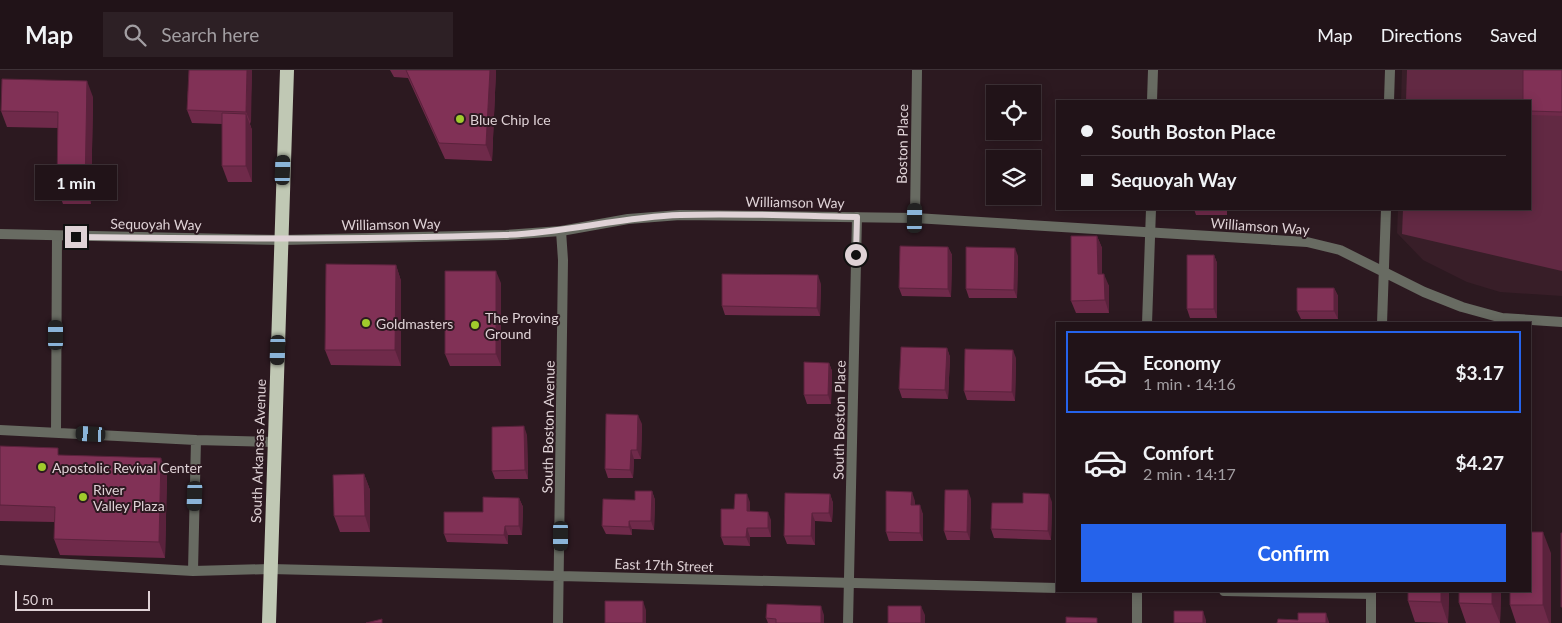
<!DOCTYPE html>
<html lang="en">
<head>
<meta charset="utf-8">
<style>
  :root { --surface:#211318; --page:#2d2025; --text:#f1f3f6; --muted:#a29ea2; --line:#3e3237; --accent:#2563eb }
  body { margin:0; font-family:Lato,sans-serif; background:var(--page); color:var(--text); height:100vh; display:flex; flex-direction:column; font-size:19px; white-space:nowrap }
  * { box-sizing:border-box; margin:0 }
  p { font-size:16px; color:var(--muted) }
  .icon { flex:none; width:28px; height:28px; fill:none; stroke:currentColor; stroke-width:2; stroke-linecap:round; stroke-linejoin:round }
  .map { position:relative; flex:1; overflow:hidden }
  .sheet { position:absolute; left:1056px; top:252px; width:475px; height:270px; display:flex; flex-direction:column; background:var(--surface); border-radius:0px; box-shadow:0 2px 12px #0003,0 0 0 1px var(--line) }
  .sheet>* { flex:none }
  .top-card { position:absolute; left:1056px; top:30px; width:475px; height:110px; border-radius:0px; box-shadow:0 2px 12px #0003,0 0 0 1px var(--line); display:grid; align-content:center; height:110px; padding:0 25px; background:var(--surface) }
  .controls { position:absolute; left:986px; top:15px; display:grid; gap:10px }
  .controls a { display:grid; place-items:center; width:55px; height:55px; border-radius:0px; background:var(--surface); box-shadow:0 2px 12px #0003,0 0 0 1px var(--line); font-size:25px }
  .scale { position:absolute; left:15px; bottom:12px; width:135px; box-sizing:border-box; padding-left:5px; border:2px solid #dfd2d6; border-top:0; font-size:14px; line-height:18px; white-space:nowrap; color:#dfd2d6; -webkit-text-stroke:4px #2c1920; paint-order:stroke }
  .end { position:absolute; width:22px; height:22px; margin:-11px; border:6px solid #dfd2d6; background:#111; box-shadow:0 0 0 2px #111 }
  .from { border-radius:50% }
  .bubble { position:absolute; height:35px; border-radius:0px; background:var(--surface); box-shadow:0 2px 12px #0003,0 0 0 1px var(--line); font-size:16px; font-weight:700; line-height:35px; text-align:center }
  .car { position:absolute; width:15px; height:30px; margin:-15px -8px; border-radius:6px; box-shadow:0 0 4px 1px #0007; background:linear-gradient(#222 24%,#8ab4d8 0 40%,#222 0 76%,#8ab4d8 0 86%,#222 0) }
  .top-card b { display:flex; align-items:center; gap:18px; height:48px; font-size:19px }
  .top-card b+b { border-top:1px solid var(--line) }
  .top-card i { width:12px; height:12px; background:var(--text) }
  ul { padding:9px 0 0; list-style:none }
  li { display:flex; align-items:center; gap:15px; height:82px; margin:0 10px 8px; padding:0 15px; border:2px solid transparent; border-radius:0px }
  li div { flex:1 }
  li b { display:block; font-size:19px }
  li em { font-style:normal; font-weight:700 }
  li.on { border-color:var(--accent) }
  li>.icon { width:45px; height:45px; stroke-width:1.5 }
  .primary-button { display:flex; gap:10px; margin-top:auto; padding:10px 25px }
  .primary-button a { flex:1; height:58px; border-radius:0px; background:var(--accent); color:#fff; font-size:20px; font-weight:700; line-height:58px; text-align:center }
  header { display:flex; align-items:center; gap:30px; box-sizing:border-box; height:70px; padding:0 25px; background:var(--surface); border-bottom:1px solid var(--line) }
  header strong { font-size:24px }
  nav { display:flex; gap:28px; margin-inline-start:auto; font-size:18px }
  .search { width:350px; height:45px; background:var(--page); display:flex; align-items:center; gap:12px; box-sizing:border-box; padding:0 18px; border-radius:0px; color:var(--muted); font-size:19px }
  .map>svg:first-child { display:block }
  .built { fill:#381e28 }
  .green { fill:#622943 }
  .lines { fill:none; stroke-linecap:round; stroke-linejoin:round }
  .service { stroke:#686b62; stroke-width:10 }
  .minor { stroke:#686b62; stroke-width:10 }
  .tertiary { stroke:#686b62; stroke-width:10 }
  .trunk { stroke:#c0c8b4; stroke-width:14 }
  .wall { fill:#6f2a4a }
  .shaded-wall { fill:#5a223c }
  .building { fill:#813156; stroke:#5a223c }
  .route { stroke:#dfd2d6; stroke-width:6 }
  .poi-dot { fill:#a0ca2c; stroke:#2c1920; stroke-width:2 }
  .labels { text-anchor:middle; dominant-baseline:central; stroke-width:4; stroke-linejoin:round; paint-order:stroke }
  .poi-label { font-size:14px; fill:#dfd2d6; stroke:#2c1920; text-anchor:start }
  .street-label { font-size:14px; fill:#dfd2d6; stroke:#2c1920 }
</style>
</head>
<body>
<header>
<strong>Map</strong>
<div class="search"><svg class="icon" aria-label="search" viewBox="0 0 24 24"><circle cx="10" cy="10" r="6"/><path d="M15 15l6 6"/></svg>Search here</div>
<nav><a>Map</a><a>Directions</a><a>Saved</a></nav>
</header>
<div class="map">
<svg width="1562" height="553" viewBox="0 0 1562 553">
  <rect width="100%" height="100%" fill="#2c1920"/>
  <path class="built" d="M1402,0H1562V226L1500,222L1467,212L1423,190L1397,163L1398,139H1530V31H1401Z"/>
  <path class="green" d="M1407,0H1562V201L1402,164L1403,139H1530V31H1406Z"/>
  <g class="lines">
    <path class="service" d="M0,360L196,370L193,501L0,490
      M56,363L57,166
      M196,370L275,372
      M193,501L270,499"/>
    <path class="minor" d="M1152,31L1153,0
      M915,148L917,0
      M1147,254L1151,139
      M270,499L1058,518
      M1224,521L1371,524
      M558,553L563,190L561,161
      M848,553L857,147
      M1137,553V521"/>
    <path class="tertiary" d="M1389,31L1390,0
      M0,164L282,170L506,165L561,161L628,149L680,145L915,148L1307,172L1340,180L1424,222L1462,237L1502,248L1562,252
      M1382,254L1386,139
      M1371,553V521"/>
    <path class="trunk" d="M269,553L287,0"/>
  </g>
  <path class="wall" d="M189,0H252L250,54L252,60V112H228L222,96V54L192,53L187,40Z
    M390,0H496L492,91L445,89L408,8L394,7Z
    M1562,0V46L1530,45V31Z
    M93,27L91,134H63L57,118L58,58L7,57L1,41Z
    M1194,139H1227V145H1196Z
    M1097,166L1102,178V204L1109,216V243H1076L1071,231Z
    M948,177L952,185L951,227L902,226L899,218Z
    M1214,185L1217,193V248H1190L1187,239Z
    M1018,186L1017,228H969L966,219Z
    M396,195L401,211V296L331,295L325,280Z
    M501,213V296H450L445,284Z
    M821,214L820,246L725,245L722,236Z
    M1334,218L1338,226V249H1301L1297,241Z
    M947,278L950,287L948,329L902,328L899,319Z
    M1016,288L1015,331L967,330L964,321Z
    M829,293L832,301L831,334H807L804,325Z
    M642,354L641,389H634L633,408H608L605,399Z
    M527,365L528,409H495L492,401Z
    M0,376L60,385L167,404L165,488L60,485L54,469L55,452L0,451Z
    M364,404L370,420V462H340L334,446Z
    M652,421L655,430L654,460L632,459V465L606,464L602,456L635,430Z
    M830,424L833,433L832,452L815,451V475L787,474L784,466Z
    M519,428L523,437L522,465H508V474L447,472L444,464L483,442Z
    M971,429L970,470H947L944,461Z
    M915,431V435L923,444V471H889L886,462Z
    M750,432V441L771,450V467H750V476L724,475L721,467L734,439Z
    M1052,432L1051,470L994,468L991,459L1023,433Z
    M1551,483V553H1516L1510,535Z
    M1408,521H1449L1448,553L1415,552L1408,531Z
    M1459,521H1501L1500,553H1466L1459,533Z
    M824,545V553H768L766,548Z"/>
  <path class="shaded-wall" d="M247,0H252L251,54L246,42Z
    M490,0H496L492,91L486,75Z
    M87,11L93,27L91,134L85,119Z
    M246,44L252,60V112L246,96Z
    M1097,166L1102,178V216L1098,204Z
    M948,177L952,185L951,227L948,219Z
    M1015,178L1018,186L1017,228L1014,220Z
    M1214,185L1217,193V248L1214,239Z
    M396,195L401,211V296L395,280Z
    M496,201L501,213V296L496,284Z
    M1104,204L1109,216V243L1105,230Z
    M818,205L821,214L820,246L817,238Z
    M1334,218L1338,226V249L1334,241Z
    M947,278L950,287L948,329L945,320Z
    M1013,280L1016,288L1015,331L1012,322Z
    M829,293L832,301L831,334L828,325Z
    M638,345L642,354L641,389L637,380Z
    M524,356L527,365L528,409L525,400Z
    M631,380L634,389L633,408L630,400Z
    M161,388L167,404L165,488L159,472Z
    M364,404L370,420V462L365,446Z
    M968,420L971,429L970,470L967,462Z
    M652,421L655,430L654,460L651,451Z
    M912,422L915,431L914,444L911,435Z
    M747,424L750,432V450L747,441Z
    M830,424L833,433L832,452L829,443Z
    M1049,424L1052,432L1051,470L1048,461Z
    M519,428L523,437L522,465L519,456Z
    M920,435L923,444V471L920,463Z
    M768,442L771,450V467L768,458Z
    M812,443L815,451V475L811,466Z
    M629,451L632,459V465L629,457Z
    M505,456L508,465V474L504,465Z
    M747,458L750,467V476L746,467Z
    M1543,462L1551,483V553H1549L1543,535Z
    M1441,521H1449L1448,553L1441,532Z
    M1492,521H1501L1500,553L1492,534Z
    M643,531L646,540V553H643Z
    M821,536L824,545V553H821Z
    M921,536L925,545V553H921Z
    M1203,541L1206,550V553H1203Z
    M1326,543L1329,552V553H1326Z"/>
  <path class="building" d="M189,0H247L246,42L187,40Z
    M406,0H490L486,75L439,73Z
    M1523,0H1562V42L1530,41V31H1523Z
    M2,9L87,11L85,119L57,118L58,42L1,41Z
    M222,43L246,44V96H222Z
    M1071,166H1097L1098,204H1104L1105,230L1071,231Z
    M900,176L948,177V219L899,218Z
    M966,177L1015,178L1014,220L966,219Z
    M1187,185H1214V239H1187Z
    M326,194L396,195L395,280H325Z
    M445,201H496V284H445Z
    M722,204L818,205L817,238L722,236Z
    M1297,218H1334V241H1297Z
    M1310,252H1337V254H1310Z
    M901,277L947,278L945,320L899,319Z
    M965,279L1013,280L1012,322L964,321Z
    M804,292L829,293L828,325H804Z
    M606,344L638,345L637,380H631L630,400L605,399Z
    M524,356L525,400L492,401V357Z
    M0,376L58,378V385L161,388L159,472L54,469L55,437L0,435Z
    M364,404L365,446H334L333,405Z
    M945,420H968L967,462L944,461Z
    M635,421H652L651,451H629V457L602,456L603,429L635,430Z
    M886,421L912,422L911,435H920V463L886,462Z
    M785,423L830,424L829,443H812L811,466H784Z
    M1023,423L1049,424L1048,461L991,459L992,433H1023Z
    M735,424H747V441L768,442V458H747L746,467H721V439H734Z
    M483,427L519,428V456H505L504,465L444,464V442H483Z
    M1530,462H1543V535H1510V521H1530Z
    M1561,463H1562V537H1561Z
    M1408,521H1441V532L1408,531Z
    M1459,521H1492V534L1459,533Z
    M605,531H643V553H605Z
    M767,534L821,536V553H776V549L766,548Z
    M888,536H921V553H888Z
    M1174,541H1203V553H1174Z
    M1298,543H1326V553H1277L1278,549L1298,550Z
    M1066,547L1097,548V553H1066Z
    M382,549V553H366Z"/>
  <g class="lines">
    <path class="route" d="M76,167C219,169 361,170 504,165C564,163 621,147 680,145C739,143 798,146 857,147L856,185"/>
  </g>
  <g class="poi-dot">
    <circle cx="460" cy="49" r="5"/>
    <circle cx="366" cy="253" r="5"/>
    <circle cx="475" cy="255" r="5"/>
    <circle cx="42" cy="397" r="5"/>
    <circle cx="83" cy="427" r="5"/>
  </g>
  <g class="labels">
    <g class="poi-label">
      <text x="470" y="49">Blue Chip Ice</text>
      <text x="485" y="247">The Proving<tspan x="485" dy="16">Ground</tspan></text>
      <text x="376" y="253">Goldmasters</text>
      <text x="52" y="397">Apostolic Revival Center</text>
      <text x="93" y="419">River<tspan x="93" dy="16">Valley Plaza</tspan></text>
    </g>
    <g class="street-label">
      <text transform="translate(902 74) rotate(-89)">Boston Place</text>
      <text transform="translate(795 132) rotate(1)">Williamson Way</text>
      <text transform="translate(156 154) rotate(1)">Sequoyah Way</text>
      <text transform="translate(391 154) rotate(-1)">Williamson Way</text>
      <text transform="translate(1260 156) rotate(4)">Williamson Way</text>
      <text transform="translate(839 350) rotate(-89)">South Boston Place</text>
      <text transform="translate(548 357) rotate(-89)">South Boston Avenue</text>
      <text transform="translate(258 381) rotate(-88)">South Arkansas Avenue</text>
      <text transform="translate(664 495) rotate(2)">East 17th Street</text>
    </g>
  </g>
</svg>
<div class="controls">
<a><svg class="icon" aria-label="locate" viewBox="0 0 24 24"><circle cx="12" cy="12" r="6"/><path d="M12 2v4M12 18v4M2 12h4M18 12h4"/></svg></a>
<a><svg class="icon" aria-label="layers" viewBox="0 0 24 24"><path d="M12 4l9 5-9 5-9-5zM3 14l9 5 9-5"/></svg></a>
</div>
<div class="scale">50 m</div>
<i class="end from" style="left:856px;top:185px"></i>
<i class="end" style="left:76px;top:167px"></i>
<div class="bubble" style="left:35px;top:95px;width:82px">1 min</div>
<i class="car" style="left:283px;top:100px;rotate:2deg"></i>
<i class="car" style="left:915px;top:148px;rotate:1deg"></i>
<i class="car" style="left:56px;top:265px;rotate:0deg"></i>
<i class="car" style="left:278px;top:280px;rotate:182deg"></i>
<i class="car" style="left:91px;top:364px;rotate:273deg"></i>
<i class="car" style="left:195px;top:426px;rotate:182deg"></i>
<i class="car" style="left:561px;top:466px;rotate:180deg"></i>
<div class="top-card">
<b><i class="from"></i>South Boston Place</b>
<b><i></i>Sequoyah Way</b>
</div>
<section class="sheet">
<ul>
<li class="on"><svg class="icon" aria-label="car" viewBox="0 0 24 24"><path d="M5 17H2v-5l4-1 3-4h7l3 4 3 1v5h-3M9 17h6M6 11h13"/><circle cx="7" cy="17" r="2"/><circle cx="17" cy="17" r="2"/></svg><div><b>Economy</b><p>1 min · 14:16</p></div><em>$3.17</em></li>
<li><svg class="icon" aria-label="car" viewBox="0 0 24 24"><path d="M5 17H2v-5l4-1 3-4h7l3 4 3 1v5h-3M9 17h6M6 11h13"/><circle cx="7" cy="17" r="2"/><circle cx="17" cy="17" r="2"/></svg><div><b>Comfort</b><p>2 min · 14:17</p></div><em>$4.27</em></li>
</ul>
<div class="primary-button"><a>Confirm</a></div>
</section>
</div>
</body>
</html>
